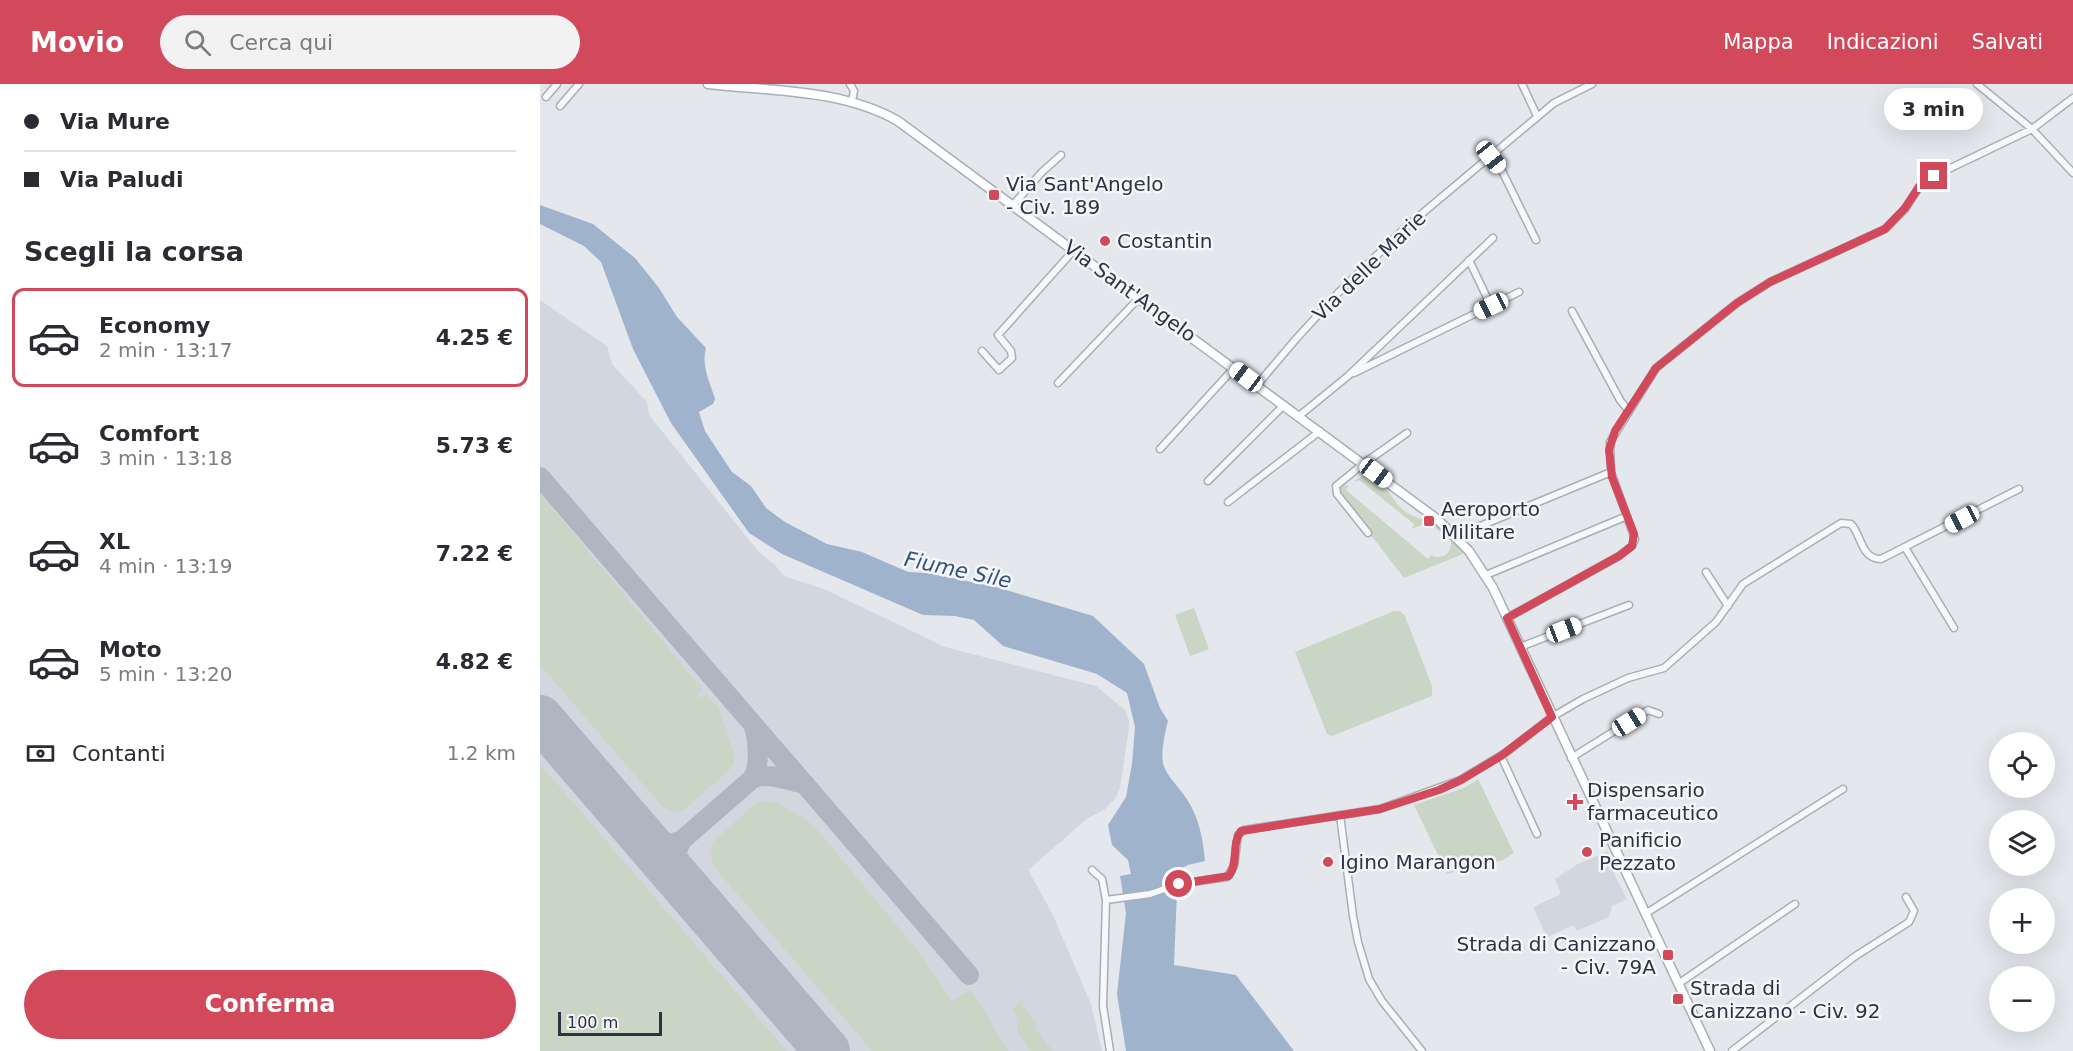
<!DOCTYPE html>
<html lang="it">
<head>
<meta charset="utf-8">
<style>
  :root { --surface:#fff; --page:#f2f2f3; --text:#2b2b33; --muted:#7c7c81; --line:#e1e1e2; --accent:#d1495b }
  body { margin:0; font-family:"DejaVu Sans",sans-serif; background:var(--page); color:var(--text); height:100vh; display:flex; flex-direction:column; font-size:22px; white-space:nowrap }
  * { box-sizing:border-box; margin:0 }
  p { font-size:20px; color:var(--muted) }
  .icon { flex:none; width:33px; height:33px; fill:none; stroke:currentColor; stroke-width:2; stroke-linecap:round; stroke-linejoin:round }
  .map { position:relative; flex:1; overflow:hidden }
  .drawer { display:flex; flex-direction:column; background:var(--surface); width:540px }
  .drawer>* { flex:none }
  .banner { display:grid; align-content:center; height:132px; padding:0 24px; background:var(--surface) }
  .buttons { position:absolute; left:1449px; top:648px; display:grid; gap:12px }
  .buttons a { display:grid; place-items:center; width:66px; height:66px; border-radius:50%; background:var(--surface); box-shadow:0 6px 24px #0002; font-size:30px }
  .scale { position:absolute; left:18px; bottom:15px; width:104px; box-sizing:border-box; padding-left:6px; border:3px solid #2b3445; border-top:0; font-size:16px; line-height:21px; white-space:nowrap; color:#2b3445; -webkit-text-stroke:4px #f4f6f9; paint-order:stroke }
  .end { position:absolute; width:27px; height:27px; margin:-14px; border:8px solid #d1495b; background:#fff; box-shadow:0 0 0 3px #fff }
  .from { border-radius:50% }
  .bubble { position:absolute; height:42px; border-radius:21px; background:var(--surface); box-shadow:0 6px 24px #0002; font-size:20px; font-weight:600; line-height:42px; text-align:center }
  .car { position:absolute; width:18px; height:36px; margin:-18px -9px; border-radius:8px; box-shadow:0 0 4px 2px #0007; background:linear-gradient(#fff 24%,#345 0 40%,#fff 0 76%,#345 0 86%,#fff 0) }
  .banner b { display:flex; align-items:center; gap:21px; height:57px; font-size:22px }
  .banner b+b { border-top:2px solid var(--line) }
  .banner i { width:15px; height:15px; background:var(--text) }
  ul { padding:0; list-style:none }
  li { display:flex; align-items:center; gap:18px; height:99px; margin:0 12px 9px; padding:0 12px; border:3px solid transparent; border-radius:12px }
  li div { flex:1 }
  li b { display:block; font-size:22px }
  li em { font-style:normal; font-weight:600 }
  li.current { border-color:var(--accent) }
  li>.icon { width:54px; height:54px; stroke-width:1.5 }
  h2 { padding:0 24px; font-size:27px; line-height:72px }
  .pay { display:flex; align-items:center; gap:15px; height:66px; padding:0 24px; font-size:22px }
  .pay p { margin-inline-start:auto }
  .button { display:flex; gap:12px; margin-top:auto; padding:12px 24px }
  .button a { flex:1; height:69px; border-radius:36px; background:var(--accent); color:#fff; font-size:24px; font-weight:600; line-height:69px; text-align:center }
  header { display:flex; align-items:center; gap:36px; box-sizing:border-box; height:84px; padding:0 30px; background:var(--accent); color:#fff }
  header strong { font-size:28px }
  nav { display:flex; gap:33px; margin-inline-start:auto; font-size:21px }
  .search { width:420px; height:54px; background:var(--page); display:flex; align-items:center; gap:15px; box-sizing:border-box; padding:0 21px; border-radius:33px; color:var(--muted); font-size:22px }
  main { display:flex; flex:1; min-height:0 }
  .map>svg:first-child { display:block }
  .built { fill:#d2d6de }
  .green { fill:#c9d6c5 }
  .water { fill:#9fb4cc }
  .lines { fill:none; stroke-linecap:round; stroke-linejoin:round }
  .taxiway { stroke:#b0b6c1; stroke-width:20 }
  .runway { stroke:#b0b6c1; stroke-width:46 }
  .street-casing { stroke:#a9aeb7; stroke-width:9 }
  .secondary-casing { stroke:#a9aeb7; stroke-width:11 }
  .street { stroke:#f7f8fa; stroke-width:6 }
  .secondary { stroke:#fff; stroke-width:8 }
  .route { stroke:#d1495b; stroke-width:8 }
  .poi-dot { fill:#d1495b; stroke:#f4f6f9; stroke-width:2 }
  .labels { text-anchor:middle; dominant-baseline:central; stroke-width:5; stroke-linejoin:round; paint-order:stroke }
  .poi-label { font-size:20px; fill:#2b3445; stroke:#f4f6f9; text-anchor:start }
  .street-label { font-size:20px; fill:#2b3445; stroke:#f4f6f9 }
  .water-label { font-size:21px; font-style:italic; fill:#34527a; stroke:#f4f6f9 }
</style>
</head>
<body>
<header>
<strong>Movio</strong>
<div class="search"><svg class="icon" aria-label="search" viewBox="0 0 24 24"><circle cx="10" cy="10" r="6"/><path d="M15 15l6 6"/></svg>Cerca qui</div>
<nav><a>Mappa</a><a>Indicazioni</a><a>Salvati</a></nav>
</header>
<main>
<section class="drawer">
<div class="banner">
<b><i class="from"></i>Via Mure</b>
<b><i></i>Via Paludi</b>
</div>
<h2>Scegli la corsa</h2>
<ul>
<li class="current"><svg class="icon" aria-label="car" viewBox="0 0 24 24"><path d="M5 17H2v-5l4-1 3-4h7l3 4 3 1v5h-3M9 17h6M6 11h13"/><circle cx="7" cy="17" r="2"/><circle cx="17" cy="17" r="2"/></svg><div><b>Economy</b><p>2 min · 13:17</p></div><em>4.25 €</em></li>
<li><svg class="icon" aria-label="car" viewBox="0 0 24 24"><path d="M5 17H2v-5l4-1 3-4h7l3 4 3 1v5h-3M9 17h6M6 11h13"/><circle cx="7" cy="17" r="2"/><circle cx="17" cy="17" r="2"/></svg><div><b>Comfort</b><p>3 min · 13:18</p></div><em>5.73 €</em></li>
<li><svg class="icon" aria-label="car" viewBox="0 0 24 24"><path d="M5 17H2v-5l4-1 3-4h7l3 4 3 1v5h-3M9 17h6M6 11h13"/><circle cx="7" cy="17" r="2"/><circle cx="17" cy="17" r="2"/></svg><div><b>XL</b><p>4 min · 13:19</p></div><em>7.22 €</em></li>
<li><svg class="icon" aria-label="car" viewBox="0 0 24 24"><path d="M5 17H2v-5l4-1 3-4h7l3 4 3 1v5h-3M9 17h6M6 11h13"/><circle cx="7" cy="17" r="2"/><circle cx="17" cy="17" r="2"/></svg><div><b>Moto</b><p>5 min · 13:20</p></div><em>4.82 €</em></li>
</ul>
<div class="pay"><svg class="icon" aria-label="cash" viewBox="0 0 24 24"><path d="M3 7h18v10H3z"/><circle cx="12" cy="12" r="2"/></svg>Contanti<p>1.2 km</p></div>
<div class="button"><a>Conferma</a></div>
</section>
<div class="map">
<svg width="1533" height="967" viewBox="0 0 1533 967">
  <rect width="100%" height="100%" fill="#e4e7ec"/>
  <path class="built" d="M0,216L67,262L72,280L107,318L109,331L218,467L235,481L244,492L284,505L405,563L556,602L585,626L589,636V644L580,704L575,715L565,725L548,734L488,786L512,829L551,920L562,967H0Z
    M1068,767L1071,778L1069,780L1087,815L1072,822L1069,833L1037,847L1034,841L1007,853L993,823L1021,810L1015,795L1038,780Z"/>
  <path class="green" d="M826,391C844,393 851,416 863,426C872,433 883,435 893,439C905,445 917,459 923,470L864,494L800,411L799,405L803,401L809,402L806,406L888,475L891,471C902,477 912,469 911,457L888,438L872,445L874,440L819,396L815,398V396Z
    M0,409L162,605L157,610L161,614L167,610L178,623L194,671V679L190,685L144,726L134,728L122,722L0,581Z
    M654,524L669,565L650,572L635,531Z
    M854,527H860L865,532L892,602V612L792,652L787,650L755,568Z
    M0,680L247,967H0Z
    M938,695L974,769L963,776L907,790L874,721L926,703Z
    M226,717C244,719 259,731 274,742L383,873L412,917L431,906L469,967H332L174,783L170,766L173,758L217,718Z
    M481,917L483,918L481,921L498,940L495,944L513,967H491L477,946L478,932L472,925Z"/>
  <path class="water" d="M0,121L53,140L95,174L119,204L137,233L166,264C161,282 170,298 175,315L173,320L159,328L165,347L192,388L211,402L226,424L245,438L287,460L322,468L368,488L387,489L456,503L553,532L604,580L620,624L628,637C625,649 621,666 623,679C626,692 639,703 646,714C659,732 663,756 665,777L648,781L630,790L631,809L637,808L634,881L696,891L754,967H586L577,910L586,829L580,792L591,790L588,776L572,761L568,741L586,713L592,680L595,643L587,609L557,590L463,562L434,536L415,532L383,531L242,470L209,449L131,339L93,265L61,178L44,162L0,140Z"/>
  <g class="lines">
    <path class="taxiway" d="M0,393L429,891
      M0,636L13,649
      M212,695C221,682 218,654 213,640
      M107,758L124,761L141,757
      M137,792L135,773L141,757L212,695C227,687 249,697 265,700"/>
    <path class="runway" d="M0,634L287,967"/>
    <defs>
      <path id="street" d="M310,0L314,7L312,17
        M982,0L997,32
        M1437,0L1492,45L1533,89
        M6,13L17,0
        M20,22L39,0
        M951,73L962,87L996,156
        M473,121L502,88L521,71
        M929,176L951,222
        M1032,227L1080,316L1088,326
        M442,267L459,286L472,274L471,267L458,251L534,166
        M814,289L979,208
        M518,299L599,214
        M717,301L756,255L798,209L866,143L1014,19L1052,0
        M759,332L808,292L953,154
        M620,365L694,284
        M668,397L744,321
        M688,418L780,347
        M828,449L797,410L796,402L823,380L867,349
        M916,452L1071,388
        M1366,465L1414,544
        M1166,488L1188,522
        M946,491L1087,432
        M967,534L1079,472L1092,462L1095,455L1071,388L1070,358L1116,284L1197,219L1230,198L1345,145L1365,125L1379,103L1394,92L1492,45L1533,14
        M980,563L1089,521
        M961,672L997,750
        M1031,674L1108,626L1119,630
        M800,731L813,832L818,858L829,895L842,917L882,967
        M552,786L562,795L566,816L563,922L570,967
        M566,816L610,810L639,800L687,793L694,782L698,751L704,746L840,725L920,696L965,669L1012,633L1043,615L1088,594L1124,584L1176,538L1203,500L1301,439L1311,440C1322,452 1321,475 1341,475L1479,405
        M1105,830L1303,705
        M1138,900L1255,820
        M1192,967L1314,873L1369,838L1374,827L1366,813"/>
      <path id="secondary" d="M168,0C231,7 302,5 358,37L897,435L929,467L953,504L1170,967"/>
    </defs>
    <use href="#street" class="street-casing"/>
    <use href="#secondary" class="secondary-casing"/>
    <use href="#street" class="street"/>
    <use href="#secondary" class="secondary"/>
  </g>
  <g class="lines">
    <path class="route" d="M639,800L689,792C699,778 691,760 701,747L840,725L899,706L921,696L961,672L1012,633L967,534L1079,472L1092,462L1094,450L1072,393L1069,366L1075,347L1116,284L1197,219L1230,198L1345,145L1365,124L1379,103L1394,92"/>
  </g>
  <g class="poi-dot">
    <rect x="448" y="105" width="12" height="12" rx="3"/>
    <circle cx="565" cy="157" r="6"/>
    <rect x="883" y="431" width="12" height="12" rx="3"/>
    <path d="M1032 709h6v6h6v6h-6v6h-6v-6h-6v-6h6z"/>
    <circle cx="1047" cy="768" r="6"/>
    <circle cx="788" cy="778" r="6"/>
    <rect x="1122" y="865" width="12" height="12" rx="3"/>
    <rect x="1132" y="909" width="12" height="12" rx="3"/>
  </g>
  <g class="labels">
    <g class="poi-label">
      <text x="466" y="100">Via Sant'Angelo<tspan x="466" dy="23">- Civ. 189</tspan></text>
      <text x="577" y="157">Costantin</text>
      <text x="901" y="425">Aeroporto<tspan x="901" dy="23">Militare</tspan></text>
      <text x="1047" y="706">Dispensario<tspan x="1047" dy="23">farmaceutico</tspan></text>
      <text x="1059" y="756">Panificio<tspan x="1059" dy="23">Pezzato</tspan></text>
      <text x="800" y="778">Igino Marangon</text>
      <text x="1116" y="860" text-anchor="end">Strada di Canizzano<tspan x="1116" dy="23">- Civ. 79A</tspan></text>
      <text x="1150" y="904">Strada di<tspan x="1150" dy="23">Canizzano - Civ. 92</tspan></text>
    </g>
    <g class="street-label">
      <text transform="translate(829 182) rotate(-44)">Via delle Marie</text>
      <text transform="translate(590 207) rotate(36)">Via Sant'Angelo</text>
    </g>
    <g class="water-label">
      <text transform="translate(418 486) rotate(12)">Fiume Sile</text>
    </g>
  </g>
</svg>
<div class="buttons">
<a><svg class="icon" aria-label="locate" viewBox="0 0 24 24"><circle cx="12" cy="12" r="6"/><path d="M12 2v4M12 18v4M2 12h4M18 12h4"/></svg></a>
<a><svg class="icon" aria-label="layers" viewBox="0 0 24 24"><path d="M12 4l9 5-9 5-9-5zM3 14l9 5 9-5"/></svg></a>
<a>+</a>
<a>−</a>
</div>
<div class="scale">100 m</div>
<i class="end from" style="left:639px;top:800px"></i>
<i class="end" style="left:1394px;top:92px"></i>
<div class="bubble" style="left:1344px;top:4px;width:99px">3 min</div>
<i class="car" style="left:951px;top:73px;rotate:141deg"></i>
<i class="car" style="left:951px;top:222px;rotate:244deg"></i>
<i class="car" style="left:706px;top:293px;rotate:307deg"></i>
<i class="car" style="left:836px;top:389px;rotate:127deg"></i>
<i class="car" style="left:1422px;top:435px;rotate:242deg"></i>
<i class="car" style="left:1024px;top:546px;rotate:69deg"></i>
<i class="car" style="left:1089px;top:638px;rotate:58deg"></i>
</div>
</main>
</body>
</html>
